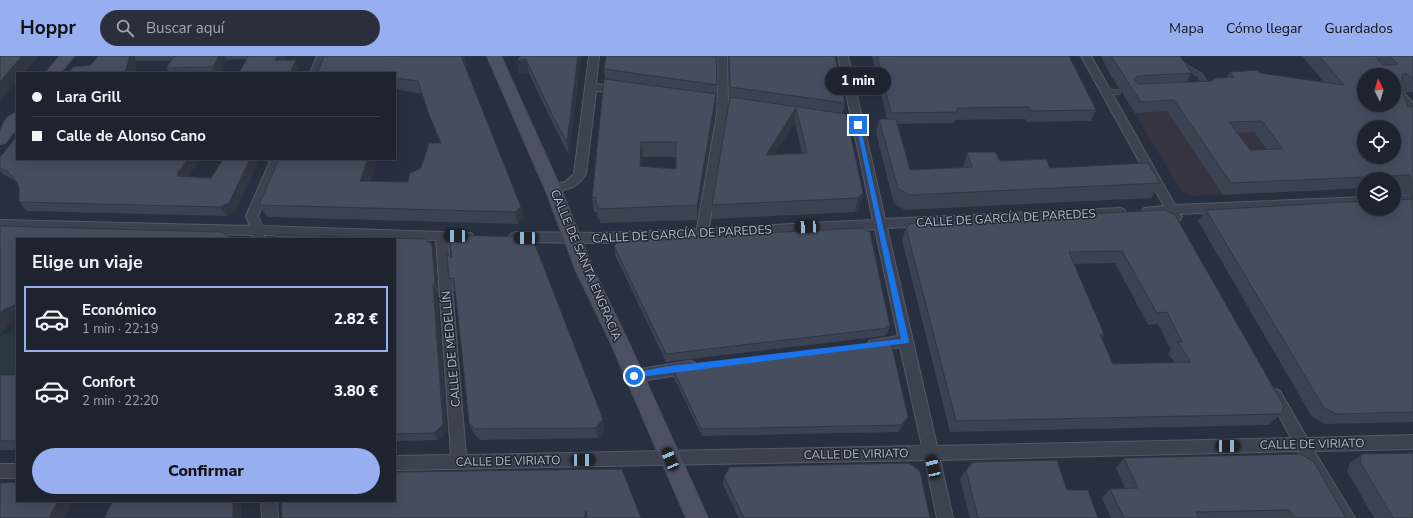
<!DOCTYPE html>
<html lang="es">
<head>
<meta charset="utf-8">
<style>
  :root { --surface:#1e2330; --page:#2b2f3c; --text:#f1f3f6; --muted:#a1a4ab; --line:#3c404c; --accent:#97aff1 }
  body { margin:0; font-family:"Nunito Sans",sans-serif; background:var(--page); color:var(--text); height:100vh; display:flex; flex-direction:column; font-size:15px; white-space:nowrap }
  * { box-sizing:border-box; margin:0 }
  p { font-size:13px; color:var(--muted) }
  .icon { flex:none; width:22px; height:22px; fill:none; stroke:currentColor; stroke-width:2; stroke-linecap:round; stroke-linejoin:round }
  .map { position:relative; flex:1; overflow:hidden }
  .sheet { position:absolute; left:16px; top:182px; width:380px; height:264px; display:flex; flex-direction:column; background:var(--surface); border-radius:0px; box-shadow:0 4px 16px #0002,0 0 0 1px var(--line) }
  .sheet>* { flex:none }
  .guide { position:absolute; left:16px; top:16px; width:380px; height:88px; border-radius:0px; box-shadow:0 4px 16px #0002,0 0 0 1px var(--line); display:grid; align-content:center; height:88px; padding:0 16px; background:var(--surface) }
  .needle { width:26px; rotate:355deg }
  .fabs { position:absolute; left:1357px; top:12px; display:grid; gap:8px }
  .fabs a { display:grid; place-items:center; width:44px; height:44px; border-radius:50%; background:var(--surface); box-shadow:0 4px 16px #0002,0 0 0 1px var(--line); font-size:20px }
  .end { position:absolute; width:18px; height:18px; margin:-9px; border:5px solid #1a73e8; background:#fff; box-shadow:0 0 0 2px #fff }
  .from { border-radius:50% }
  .bubble { position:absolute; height:28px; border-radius:14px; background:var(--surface); box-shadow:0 4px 16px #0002,0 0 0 1px var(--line); font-size:13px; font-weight:800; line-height:28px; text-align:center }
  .car { position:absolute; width:12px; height:24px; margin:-12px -6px; border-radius:5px; box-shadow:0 0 3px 1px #0007; background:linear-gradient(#222 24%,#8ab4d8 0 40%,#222 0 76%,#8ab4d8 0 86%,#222 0) }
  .guide b { display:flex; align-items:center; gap:14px; height:38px; font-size:15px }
  .guide b+b { border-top:1px solid var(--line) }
  .guide i { width:10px; height:10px; background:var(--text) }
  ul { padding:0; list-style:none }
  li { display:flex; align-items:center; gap:12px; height:66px; margin:0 8px 6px; padding:0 8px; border:2px solid transparent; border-radius:0px }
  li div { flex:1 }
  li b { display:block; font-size:15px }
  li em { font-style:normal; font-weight:800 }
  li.active { border-color:var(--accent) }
  li>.icon { width:36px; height:36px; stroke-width:1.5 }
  h2 { padding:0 16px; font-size:18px; line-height:48px }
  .cta { display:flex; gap:8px; margin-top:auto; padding:8px 16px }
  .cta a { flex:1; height:46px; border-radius:24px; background:var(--accent); color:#111; font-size:16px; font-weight:800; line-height:46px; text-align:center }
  header { display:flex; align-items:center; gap:24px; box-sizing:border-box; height:56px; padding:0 20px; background:var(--accent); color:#111 }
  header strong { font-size:19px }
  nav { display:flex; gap:22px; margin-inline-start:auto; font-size:14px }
  .search { width:280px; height:36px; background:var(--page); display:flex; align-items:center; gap:10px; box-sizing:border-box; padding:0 14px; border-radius:22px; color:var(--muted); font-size:15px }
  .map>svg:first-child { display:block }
  .medical { fill:#373441 }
  .green { fill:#2a3b41 }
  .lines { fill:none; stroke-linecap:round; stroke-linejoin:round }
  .lane-casing { stroke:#545a67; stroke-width:6 }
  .street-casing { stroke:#545a67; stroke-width:2 }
  .secondary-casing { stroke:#464b59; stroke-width:2 }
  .lane { stroke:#3c4250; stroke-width:5 }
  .street { fill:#3c4250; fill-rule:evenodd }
  .secondary { fill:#4b5163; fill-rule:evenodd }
  .wall { fill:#3b4252; fill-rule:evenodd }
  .shaded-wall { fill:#303642 }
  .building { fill:#454d5f; stroke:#303642; fill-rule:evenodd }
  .route { fill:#1a73e8 }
  .labels { text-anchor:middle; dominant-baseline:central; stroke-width:3; stroke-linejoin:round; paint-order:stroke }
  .street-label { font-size:12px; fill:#b9bdca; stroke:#212735 }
</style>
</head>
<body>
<header>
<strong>Hoppr</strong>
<div class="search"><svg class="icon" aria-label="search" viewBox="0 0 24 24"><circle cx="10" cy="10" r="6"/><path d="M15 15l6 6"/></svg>Buscar aquí</div>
<nav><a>Mapa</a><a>Cómo llegar</a><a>Guardados</a></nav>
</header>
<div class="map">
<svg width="1413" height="462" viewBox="0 0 1413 462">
  <rect width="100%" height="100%" fill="#282f40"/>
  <path class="medical" d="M1120,33H1234L1394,123H1364V132L1191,140L1181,135Z"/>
  <path class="green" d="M17,272V318H0V281Z"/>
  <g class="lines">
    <defs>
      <path id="lane" d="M1175,0L1181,8L1200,19L1205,28L1204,32
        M1106,36H1118"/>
      <path id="street" d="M317,0H327L320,17H310Z
        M589,0H599L596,28L620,31L625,34L620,37L596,35L586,118L579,127L573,131L553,137L549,136L547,133L549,130L565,126L574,118Z
        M717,0H727L728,47L746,50L751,53L746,56L728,54L709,172L873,164L838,0H848L885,163L1120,152L1124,153L1126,156L1124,159L1120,160L887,172L937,390L1291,382L1268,339L1270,335L1275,333L1280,335L1307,382L1413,379V393L1314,395L1355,462H1338L1298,395L940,404L953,462H937L925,404L395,414V400L451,399L436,184L264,179V183H252V179L0,172V164L250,170L246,160L271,103H283L258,160L262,170L471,177L473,180L471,183L448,184L466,399L922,390L900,291L874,295L869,293L867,289L869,285L898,280L875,173L601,187L515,186L511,184L509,181L511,178L515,176L601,177L697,173L718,52L698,49L693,46L698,43L718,46Z
        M1081,0H1091L1175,149L1364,141V149L1180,158L1182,161L1180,164L1176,165L1172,164L1168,158L1148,159L1144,158L1142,155L1144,152L1164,150Z
        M1394,30L1398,31L1413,47V56L1409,55L1394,39Z
        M1413,139V147L1394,148V140Z
        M690,305L695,307L697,311L695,315L690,317L634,326L629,324L627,320L629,316L634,314Z
        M0,408H17V422H0Z
        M261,445H277L278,462H262Z"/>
      <path id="secondary" d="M60,0H74L60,17H46Z
        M487,0H501L561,133L594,215L628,285L708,462H686L610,285L576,215L545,133Z
        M17,57V72L5,87L0,88C0,75 2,61 17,57Z"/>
    </defs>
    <use href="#lane" class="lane-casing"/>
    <use href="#street" class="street-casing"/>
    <use href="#secondary" class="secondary-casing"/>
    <use href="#lane" class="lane"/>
    <use href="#street" class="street"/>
    <use href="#secondary" class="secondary"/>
  </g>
  <path class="wall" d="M98,0H287L285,4L300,13L246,3L227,4L220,17H170L166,12L171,5H137L134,17H68L91,9Z
    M324,0H464L467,11L466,12L524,163L518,168L267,161L259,149L279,103H377L370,125L408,126L421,112L440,87L434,72L422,38L395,33V17Z
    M520,0H581L569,99L556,74L529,17L520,18L517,5Z
    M728,0H835L845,47L843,57L860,151L855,156L712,163V149L729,43ZM795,67L802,97L774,98Z
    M872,0H1069L1096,54L1091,65L1026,66L1025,63L955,64L954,67L898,68L910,114L963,112L967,96L1000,105L1050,112L1160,127L1151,142L905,154L894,148L876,77L879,63H887Z
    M1101,0H1180L1192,17L1187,26L1212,25L1226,22L1230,16L1260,17L1324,26L1302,0H1413V36L1405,37L1401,32L1408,51L1413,50V366L1325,368L1312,361L1198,165L1206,154L1406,143L1412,138H1400V130H1394V123H1364V132L1223,139L1167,55L1135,57L1110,18ZM1254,76L1267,94H1250L1237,77Z
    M604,13L717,29L716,53L697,164L600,167V163L598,164L597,156H594L592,142L605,23ZM643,101H676V113L642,110Z
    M0,101L17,103H200L188,121L211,122L223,103H259L235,156L227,160L27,155L19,146V132L17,126L15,125L3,118L0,115Z
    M1165,154L1281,358L1269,369L950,376L902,184L906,172ZM1115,207L1148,269L1158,268L1171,294L1168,298L1174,306L1113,308L1102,282L1104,278L1074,208Z
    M395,183L436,198L438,236H437L447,376L438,384L395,385Z
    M614,190L890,270L887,278L885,279L884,280L666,306L615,199Z
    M452,202L605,374L598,382L480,384L474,378L469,367L456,235H454L449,223Z
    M673,313L908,361L905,368L898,376L702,380L673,320Z
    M0,319H17V394H0Z
    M1362,398L1413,462H1374L1347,415L1350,407Z
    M1124,402L1346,462H1111L1102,442L1110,433L1125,432L1116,412Z
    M966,414L1067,434L1098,462H970L960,423Z
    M724,421L930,462H739L723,429Z"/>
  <path class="shaded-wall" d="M22,0H39L24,17H17V26L0,46V26Z
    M130,0H134L137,5L134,17H125Z
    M219,0H225L227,4L220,17H216L213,11Z
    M277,0H287L280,13L275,4Z
    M461,0H464L467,11L465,13Z
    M578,0H581L569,99L567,86Z
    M526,3L529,17L520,18L517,5Z
    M296,4L300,13L298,17H290Z
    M716,38V53L697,164V149Z
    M796,52L795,67L765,113L766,99Z
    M641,86L643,101L642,125L640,110Z
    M188,103H200L184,127L177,120V118Z
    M250,103H259L235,156L227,160L220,151Z
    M368,103H377L366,137L360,125Z
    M863,137L860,151L855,156L858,142Z
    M521,151L524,163L518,168L515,156Z
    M432,189L436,198L438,236L435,228Z
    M433,228L437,236L447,376L438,384L434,377Z
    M17,248V263L13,264L0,278V257L2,255Z
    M908,361L905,368L898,376L901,369Z
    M603,363L605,374L598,382L596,372Z
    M58,445H73L64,462H49Z
    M233,445H241V462H233Z
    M586,455L588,462H584Z"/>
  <path class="building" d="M0,0H22L0,26Z
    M98,0H130L125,17H68L73,11L91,9Z
    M174,0H219L213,11L166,12Z
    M248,0H277L275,4H296L290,17H239Z
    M324,0H462H461L521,151L515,156L259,149L279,103H368L360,125L408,126L410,117L421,112L429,87H441L429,59L418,25L395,22V17H317Z
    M520,0H578L567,86L553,61L526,3L517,5Z
    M606,0H716L717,29L604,13Z
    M729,0H835L845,47L730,31Z
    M877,0H1069L1096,54L1031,55L1029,51L958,52L957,54V56L891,57Z
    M1112,0H1180L1192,17L1137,20L1134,24L1138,28L1212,25L1215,22L1234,21L1230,16L1258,14L1260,17L1344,29L1319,0H1375L1383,9H1395L1397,8L1390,0H1413V23L1408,19L1404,17L1402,19V25H1399L1408,51L1413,50V127H1411L1410,119L1231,127L1174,44L1141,46L1115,6ZM1364,19H1394V49H1364ZM1262,65L1283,93L1250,94L1229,66ZM1364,71H1394V101H1364Z
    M604,23L716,38L697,149L598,153V149H596V141L592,142ZM641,86H676V113L640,110Z
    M730,41L846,58L863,137L858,142L712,149ZM796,52L807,97L766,99Z
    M879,63H896L910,114L972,111L967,96H995L1000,105L1046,103L1050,112L1148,107L1160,127L910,139L898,133Z
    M17,80V103H188L177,118H179L177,120L211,122L223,103H250L229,147L220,151L19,146V132L17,126L8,116L0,112V101Z
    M1412,138H1413V356L1337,358L1324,352L1206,154L1364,145V153H1394V144L1412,143Z
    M1165,154L1175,159L1284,350L1281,358L956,365L906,172L911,167ZM1122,195L1157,257L1167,256L1182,286H1178L1191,306L1113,308L1100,278H1104L1069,196Z
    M0,170L222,176L229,180V183H17V248L2,255L0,257Z
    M862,172L870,176L890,270H886L887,272L666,298L614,190L619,184Z
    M276,179L425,183L432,189L435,228H433L443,369L434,377L395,378V183H271Z
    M449,179L532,181L603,363L596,372L475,373L469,367L454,222L449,223L447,198L452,202Z
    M891,286L908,361L901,369L701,373L673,313Z
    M0,319H17V385H0Z
    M1413,397V462H1393L1360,406L1362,398Z
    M1301,398L1314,406L1346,462H1295L1289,454L1196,456L1199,462H1124L1110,433L1138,432L1124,402Z
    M1057,404L1067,434H1088L1098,462H978L966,414L973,406Z
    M909,407L920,415L930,462H744L724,421L730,411Z
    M622,413L641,462H587L586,455L584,462H282L281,445H395V416Z
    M17,426V445H58L49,462H0V427Z
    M113,445H233V462H104Z"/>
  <path class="route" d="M856,68L860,69L909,285L908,287L632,322V318L634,317L663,311L901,283Z"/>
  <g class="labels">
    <g class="street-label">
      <text transform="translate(1006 162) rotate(-3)">CALLE DE GARCÍA DE PAREDES</text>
      <text transform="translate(682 178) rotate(-3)">CALLE DE GARCÍA DE PAREDES</text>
      <text transform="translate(586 209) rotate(67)">CALLE DE SANTA ENGRACIA</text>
      <text transform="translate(451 293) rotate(-95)">CALLE DE MEDELLÍN</text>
      <text transform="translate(1312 388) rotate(-1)">CALLE DE VIRIATO</text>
      <text transform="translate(856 398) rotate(-1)">CALLE DE VIRIATO</text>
      <text transform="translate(508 405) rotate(-1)">CALLE DE VIRIATO</text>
    </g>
  </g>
</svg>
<div class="fabs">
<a><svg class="needle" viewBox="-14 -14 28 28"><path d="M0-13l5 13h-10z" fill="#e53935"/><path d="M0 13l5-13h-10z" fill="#a1a4ab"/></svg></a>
<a><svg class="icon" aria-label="locate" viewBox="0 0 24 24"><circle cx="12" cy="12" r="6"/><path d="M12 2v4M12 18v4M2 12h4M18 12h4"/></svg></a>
<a><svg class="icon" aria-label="layers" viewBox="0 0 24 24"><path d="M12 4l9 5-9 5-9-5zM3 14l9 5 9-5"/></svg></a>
</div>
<i class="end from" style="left:634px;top:320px"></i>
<i class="end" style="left:858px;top:69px"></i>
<div class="bubble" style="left:825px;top:11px;width:66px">1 min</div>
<i class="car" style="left:807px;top:171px;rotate:267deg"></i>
<i class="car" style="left:456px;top:180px;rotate:271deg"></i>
<i class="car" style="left:526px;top:182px;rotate:271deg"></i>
<i class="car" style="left:1228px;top:390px;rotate:89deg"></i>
<i class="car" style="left:670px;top:403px;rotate:337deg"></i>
<i class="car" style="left:583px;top:404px;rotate:89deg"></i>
<i class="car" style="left:933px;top:411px;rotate:347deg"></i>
<div class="guide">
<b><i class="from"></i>Lara Grill</b>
<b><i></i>Calle de Alonso Cano</b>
</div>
<section class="sheet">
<h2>Elige un viaje</h2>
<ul>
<li class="active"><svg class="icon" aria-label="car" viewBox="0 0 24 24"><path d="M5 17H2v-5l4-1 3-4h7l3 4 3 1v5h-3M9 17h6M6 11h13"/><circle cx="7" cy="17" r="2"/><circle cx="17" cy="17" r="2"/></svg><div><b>Económico</b><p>1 min · 22:19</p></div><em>2.82 €</em></li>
<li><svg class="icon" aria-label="car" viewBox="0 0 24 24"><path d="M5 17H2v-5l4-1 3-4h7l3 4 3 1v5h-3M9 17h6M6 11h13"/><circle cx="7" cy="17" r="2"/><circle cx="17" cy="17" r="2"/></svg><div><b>Confort</b><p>2 min · 22:20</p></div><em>3.80 €</em></li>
</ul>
<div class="cta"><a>Confirmar</a></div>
</section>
</div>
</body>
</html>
